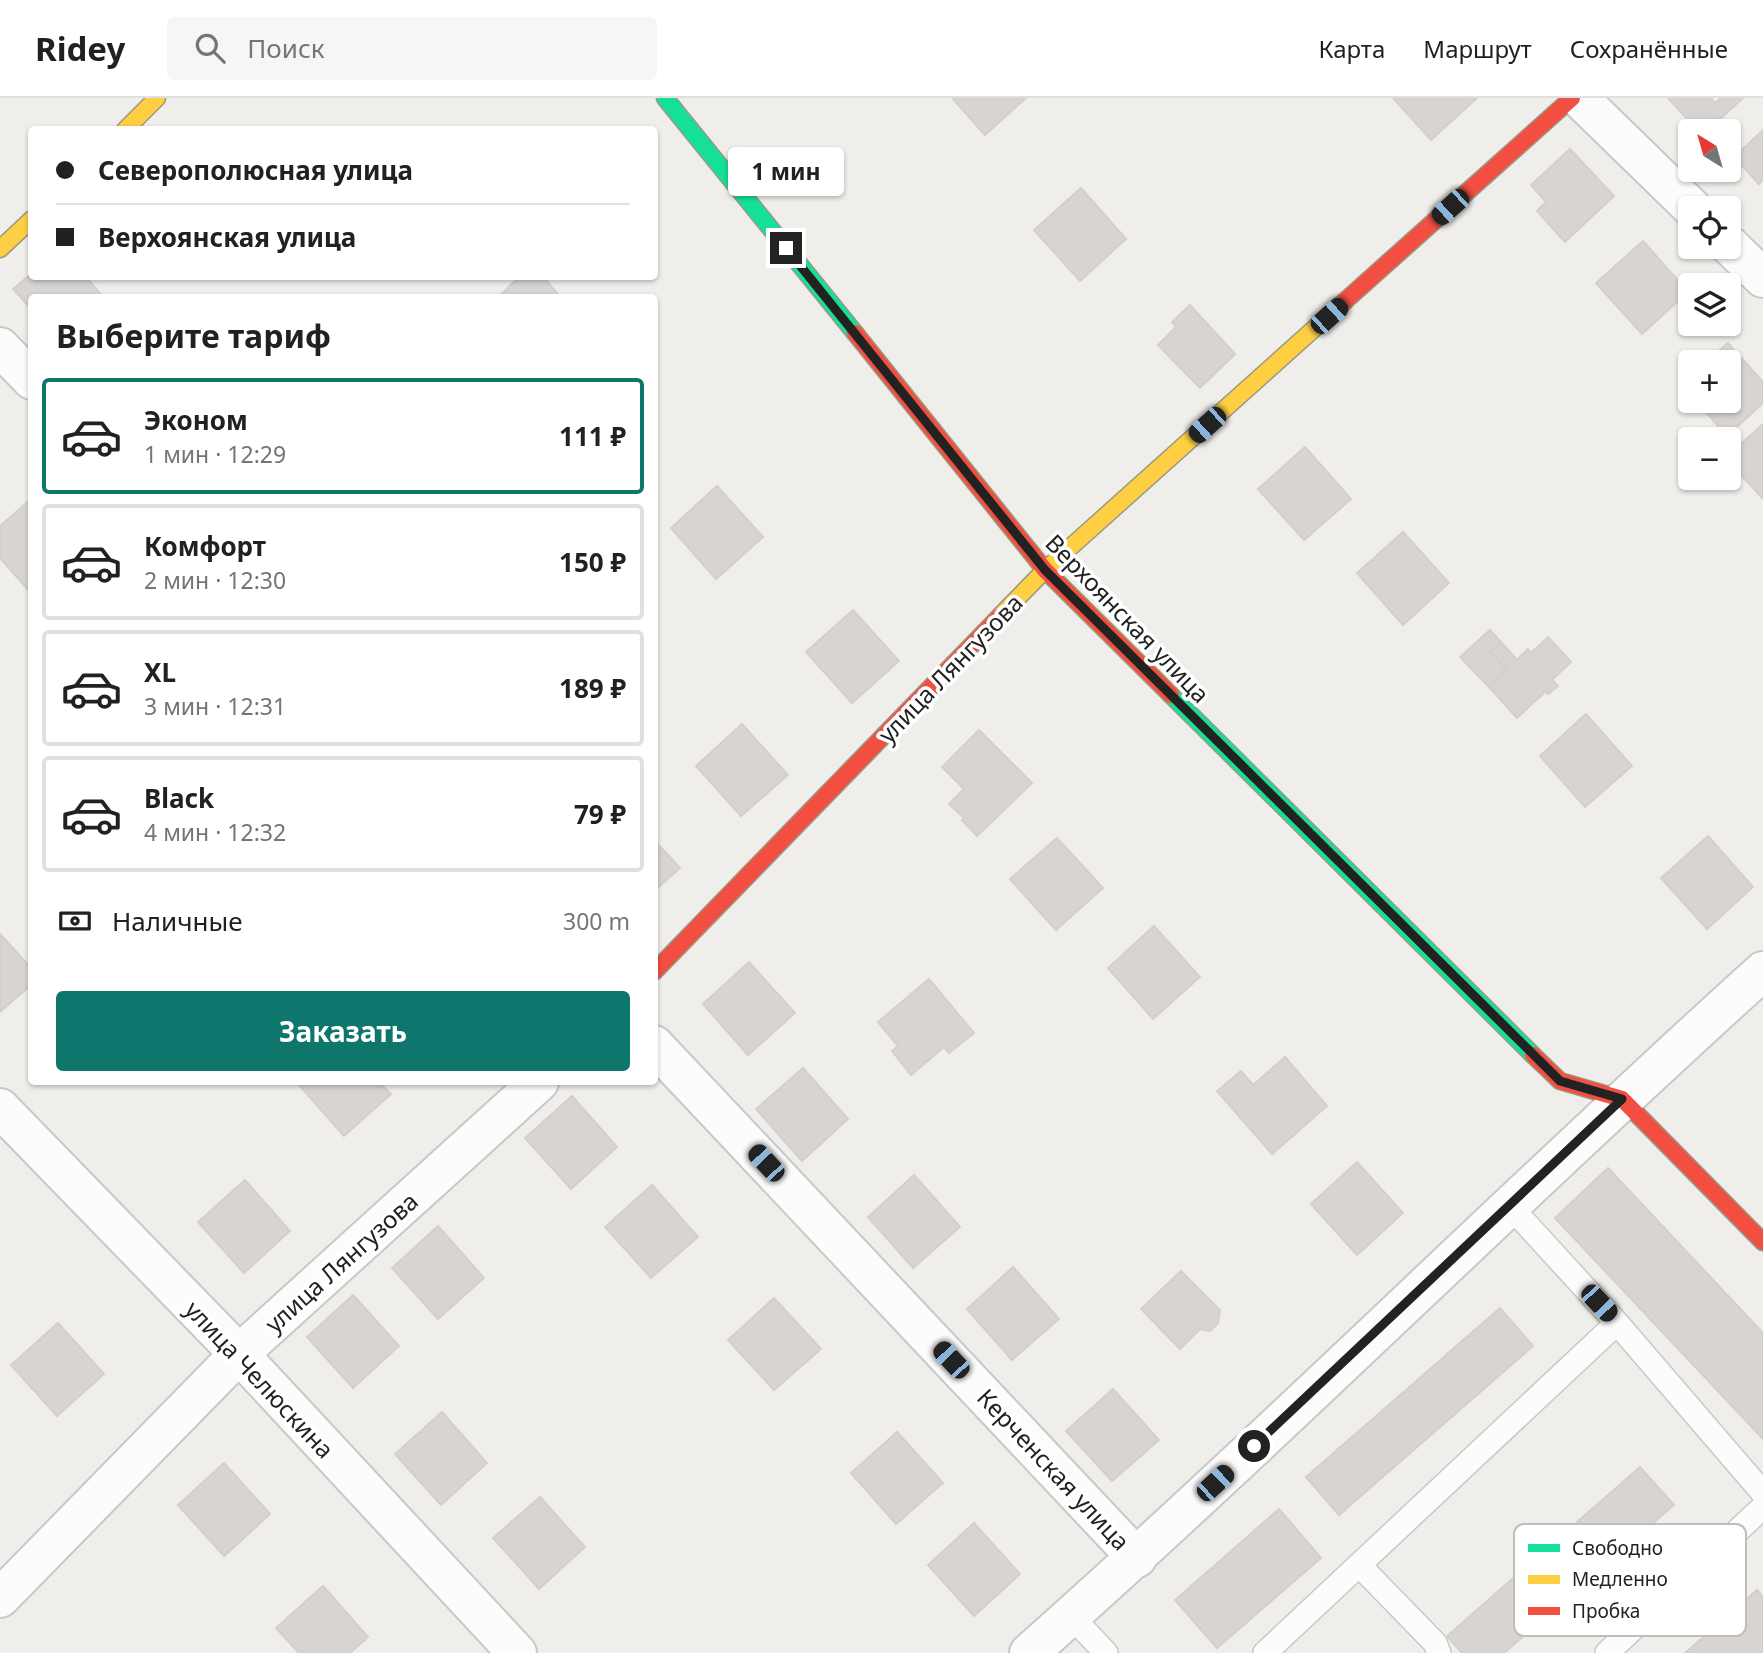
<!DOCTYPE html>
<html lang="ru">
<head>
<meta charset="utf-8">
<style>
  :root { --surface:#fff; --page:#f6f6f6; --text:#202124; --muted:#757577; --line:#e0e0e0; --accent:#0f766e }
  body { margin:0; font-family:"Noto Sans",sans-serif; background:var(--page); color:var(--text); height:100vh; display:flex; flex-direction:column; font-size:26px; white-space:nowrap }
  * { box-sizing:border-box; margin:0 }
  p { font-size:23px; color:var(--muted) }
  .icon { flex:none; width:38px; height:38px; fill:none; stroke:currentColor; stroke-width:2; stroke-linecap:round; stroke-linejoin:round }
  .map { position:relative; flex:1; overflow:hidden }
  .panel { position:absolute; left:28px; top:196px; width:630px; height:791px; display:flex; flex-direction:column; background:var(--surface); border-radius:7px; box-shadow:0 2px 5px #0004 }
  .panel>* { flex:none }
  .guide { position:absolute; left:28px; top:28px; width:630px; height:154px; border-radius:7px; box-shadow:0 2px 5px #0004; display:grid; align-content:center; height:154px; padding:0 28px; background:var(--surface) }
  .needle { width:46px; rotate:323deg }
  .tools { position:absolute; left:1678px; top:21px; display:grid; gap:14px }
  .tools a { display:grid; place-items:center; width:63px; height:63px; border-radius:7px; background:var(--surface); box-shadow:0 2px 5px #0004; font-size:35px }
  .end { position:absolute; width:32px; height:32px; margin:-16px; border:9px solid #222; background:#fff; box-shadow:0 0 0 4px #fff }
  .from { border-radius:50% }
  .bubble { position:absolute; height:49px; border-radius:7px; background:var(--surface); box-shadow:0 2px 5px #0004; font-size:23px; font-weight:700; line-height:49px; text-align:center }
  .car { position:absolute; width:21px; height:42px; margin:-21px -10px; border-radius:9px; box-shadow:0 0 5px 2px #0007; background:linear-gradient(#222 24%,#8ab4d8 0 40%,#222 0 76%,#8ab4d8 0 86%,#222 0) }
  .guide b { display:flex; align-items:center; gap:24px; height:66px; font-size:26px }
  .guide b+b { border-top:2px solid var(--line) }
  .guide i { width:18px; height:18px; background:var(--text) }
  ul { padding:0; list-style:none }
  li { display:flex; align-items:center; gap:21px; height:116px; margin:0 14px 10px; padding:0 14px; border:4px solid var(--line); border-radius:7px }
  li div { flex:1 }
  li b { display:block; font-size:26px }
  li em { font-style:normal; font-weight:700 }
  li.active { border-color:var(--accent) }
  li>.icon { width:63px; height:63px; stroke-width:1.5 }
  h2 { padding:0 28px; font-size:32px; line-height:84px }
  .pay { display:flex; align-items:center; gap:18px; height:77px; padding:0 28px; font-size:26px }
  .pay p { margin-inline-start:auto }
  .button { display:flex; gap:14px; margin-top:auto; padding:14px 28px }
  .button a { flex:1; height:80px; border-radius:7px; background:var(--accent); color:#fff; font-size:28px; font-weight:700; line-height:80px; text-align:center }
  header { display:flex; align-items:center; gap:42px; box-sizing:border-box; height:98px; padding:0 35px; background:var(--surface); border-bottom:2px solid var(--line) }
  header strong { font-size:33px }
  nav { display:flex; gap:38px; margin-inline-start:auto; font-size:24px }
  .search { width:490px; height:63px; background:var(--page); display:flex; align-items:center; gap:18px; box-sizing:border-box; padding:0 24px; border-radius:7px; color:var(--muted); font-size:26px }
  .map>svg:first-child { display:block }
  .building { fill:#d7d4d2; stroke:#d3d0cc; stroke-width:2 }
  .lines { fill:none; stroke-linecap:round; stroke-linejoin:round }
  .lane-casing { stroke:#c9c8c7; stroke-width:26 }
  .street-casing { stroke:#c9c8c7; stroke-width:42 }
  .fast-casing { stroke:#999a82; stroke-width:19 }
  .slow-casing { stroke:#999a82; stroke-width:19 }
  .jam-casing { stroke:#999a82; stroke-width:19 }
  .lane { stroke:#fdfcfc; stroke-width:23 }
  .street { stroke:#fdfcfc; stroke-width:38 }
  .fast { stroke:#16e098; stroke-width:16 }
  .slow { stroke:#ffcf43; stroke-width:16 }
  .jam { stroke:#f24e42; stroke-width:16 }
  .route { stroke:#222; stroke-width:9 }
  .labels { text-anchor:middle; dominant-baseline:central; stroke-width:7; stroke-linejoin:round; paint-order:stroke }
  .street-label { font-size:24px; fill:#222; stroke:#fff }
  .key { fill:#fff; stroke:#bdbdbd; stroke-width:2 }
  .key-label { font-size:19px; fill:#222 }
</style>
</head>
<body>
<header>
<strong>Ridey</strong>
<div class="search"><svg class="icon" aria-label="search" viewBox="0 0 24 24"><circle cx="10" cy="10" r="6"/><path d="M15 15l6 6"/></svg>Поиск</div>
<nav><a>Карта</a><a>Маршрут</a><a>Сохранённые</a></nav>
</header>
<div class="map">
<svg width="1763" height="1555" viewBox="0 0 1763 1555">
  <rect width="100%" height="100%" fill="#f0eeeb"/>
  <path class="building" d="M952,0H1026L985,37Z
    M1393,0H1477L1431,42Z
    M1668,0H1711L1715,5L1721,0H1743L1707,33H1698Z
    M1763,32V82L1759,86L1734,59Z
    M1570,51L1614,98L1565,144L1537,113L1546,104L1531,87Z
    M1081,90L1126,141L1080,183L1034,132Z
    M1643,143L1688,194L1642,236L1596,185Z
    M32,175V178H85L104,200H32V212L13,191Z
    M520,178H543L561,200H497Z
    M1190,207L1235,256L1200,290L1158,247L1176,229L1172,224Z
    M1728,245L1763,284V305L1727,338L1696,303H1729V264H1706Z
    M1690,278V297L1681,287Z
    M1763,326V401L1729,364V357Z
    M1305,349L1351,401L1304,442L1258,391Z
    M717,388L763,439L716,481L671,430Z
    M31,401L32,493L30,494L0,460V428Z
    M1403,434L1449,485L1403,527L1357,475Z
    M853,512L899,563L852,605L806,554Z
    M1490,532L1501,544L1490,553L1507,572L1489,589L1460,559Z
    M1548,539L1571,564L1552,582L1558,588L1548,596L1546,593L1517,620L1489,589L1507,572L1490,553L1501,544L1517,562L1528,551L1531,555Z
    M1586,616L1632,668L1585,709L1540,658Z
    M742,626L788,677L741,718L696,668Z
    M979,632L1032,685L977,738L962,722L964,720L949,706L964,691L942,669Z
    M1708,738L1753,789L1707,831L1661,780Z
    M1057,740L1103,790L1056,832L1010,781Z
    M654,742L680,770L654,793Z
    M1154,828L1200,879L1153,921L1108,870Z
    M0,836L32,871V886L0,914Z
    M749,864L795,915L748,957L703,906Z
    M929,881L974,935L949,955L944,949L911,977L892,953L898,948L878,924Z
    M1285,959L1327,1008L1272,1056L1217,993L1241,973L1253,987Z
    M803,970L848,1021L802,1063L756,1011Z
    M303,984H379L391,996L344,1038L299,987Z
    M572,998L617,1049L571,1091L525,1040Z
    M1357,1064L1403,1115L1357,1157L1311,1106Z
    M1608,1070L1763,1235V1341L1555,1120Z
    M914,1077L960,1129L913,1170L868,1119Z
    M245,1082L290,1133L244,1175L198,1124Z
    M652,1087L698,1139L651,1180L605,1129Z
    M438,1128L484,1180L438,1221L392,1170Z
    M1013,1169L1059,1221L1012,1262L967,1211Z
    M1181,1173L1220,1212L1218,1225L1210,1233L1200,1231L1180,1251L1141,1211Z
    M353,1197L399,1248L353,1290L307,1239Z
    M774,1200L821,1251L774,1292L728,1242Z
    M1500,1210L1533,1248L1339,1417L1306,1379Z
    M58,1225L104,1276L57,1318L11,1267Z
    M1113,1291L1159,1342L1112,1383L1066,1333Z
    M442,1314L487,1365L441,1407L395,1356Z
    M897,1334L943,1385L896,1426L851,1375Z
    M224,1365L270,1416L224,1458L178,1407Z
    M1640,1369L1674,1407L1504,1555H1462L1447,1538Z
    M540,1399L585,1449L539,1491L493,1440Z
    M1279,1411L1321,1460L1217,1550L1175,1502Z
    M974,1425L1020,1476L974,1518L928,1467Z
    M323,1488L368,1539L350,1555H299L276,1530Z
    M1757,1492L1763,1499V1553L1761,1555H1685Z"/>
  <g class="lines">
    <defs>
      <path id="lane" d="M1509,1107L1617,1225L1763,1395
        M1359,1467L1435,1545L1439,1555
        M1071,1518L1106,1555
        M1265,1555L1617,1225
        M1607,1555L1763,1409"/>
      <path id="street" d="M1579,0L1692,110
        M1729,147L1763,180
        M0,249L32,282
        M654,947L1137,1460
        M0,1010L239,1256L517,1555
        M0,1500L239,1256L539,984
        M1029,1555C1279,1333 1515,1097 1763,873"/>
      <path id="fast" d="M665,0L855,235
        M1171,597L1533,957"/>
      <path id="slow" d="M125,32L157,0
        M0,151L32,121
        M999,519L1045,472L1345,203"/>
      <path id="jam" d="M1345,203L1572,0
        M855,235L1045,472L1171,597
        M654,874L999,519
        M1533,957L1560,983L1622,1001L1763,1144"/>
    </defs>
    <use href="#lane" class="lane-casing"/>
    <use href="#street" class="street-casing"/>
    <use href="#fast" class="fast-casing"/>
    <use href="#slow" class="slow-casing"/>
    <use href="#jam" class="jam-casing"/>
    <use href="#lane" class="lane"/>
    <use href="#street" class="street"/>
    <use href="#fast" class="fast"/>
    <use href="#slow" class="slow"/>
    <use href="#jam" class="jam"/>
  </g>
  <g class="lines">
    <path class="route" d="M786,150L1045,472L1560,983L1622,1001L1254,1348"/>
  </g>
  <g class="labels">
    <g class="street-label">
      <text transform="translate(1128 520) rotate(46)">Верхоянская улица</text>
      <text transform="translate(950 570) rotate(-46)">улица Лянгузова</text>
      <text transform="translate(341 1164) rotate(-42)">улица Лянгузова</text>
      <text transform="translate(260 1281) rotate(47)">улица Челюскина</text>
      <text transform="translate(1054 1371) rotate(47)">Керченская улица</text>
    </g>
  </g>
  <rect x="1514" y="1426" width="232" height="112" rx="10" class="key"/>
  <rect x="1528" y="1446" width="32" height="8" fill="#16e098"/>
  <rect x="1528" y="1477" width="32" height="9" fill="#ffcf43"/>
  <rect x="1528" y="1509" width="32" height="8" fill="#f24e42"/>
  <g class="key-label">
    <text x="1572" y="1457">Свободно</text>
    <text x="1572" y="1488">Медленно</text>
    <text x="1572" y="1520">Пробка</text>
  </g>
</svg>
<div class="tools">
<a><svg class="needle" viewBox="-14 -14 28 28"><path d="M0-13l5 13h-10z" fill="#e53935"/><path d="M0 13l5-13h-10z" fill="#757577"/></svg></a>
<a><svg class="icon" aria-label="locate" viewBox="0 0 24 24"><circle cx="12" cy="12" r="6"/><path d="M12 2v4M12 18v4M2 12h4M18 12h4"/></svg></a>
<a><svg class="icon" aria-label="layers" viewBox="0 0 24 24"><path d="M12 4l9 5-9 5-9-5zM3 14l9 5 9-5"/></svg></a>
<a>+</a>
<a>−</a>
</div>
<i class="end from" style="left:1254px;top:1348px"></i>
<i class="end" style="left:786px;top:150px"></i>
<div class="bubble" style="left:728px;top:49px;width:116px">1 мин</div>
<i class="car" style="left:1450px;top:109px;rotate:228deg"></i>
<i class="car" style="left:1329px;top:218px;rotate:48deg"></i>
<i class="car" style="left:1207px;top:327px;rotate:228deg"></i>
<i class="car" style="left:766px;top:1065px;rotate:317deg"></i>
<i class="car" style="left:1599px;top:1205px;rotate:137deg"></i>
<i class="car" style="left:951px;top:1262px;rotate:317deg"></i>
<i class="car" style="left:1215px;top:1385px;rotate:47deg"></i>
<div class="guide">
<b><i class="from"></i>Северополюсная улица</b>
<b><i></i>Верхоянская улица</b>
</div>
<section class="panel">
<h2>Выберите тариф</h2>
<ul>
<li class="active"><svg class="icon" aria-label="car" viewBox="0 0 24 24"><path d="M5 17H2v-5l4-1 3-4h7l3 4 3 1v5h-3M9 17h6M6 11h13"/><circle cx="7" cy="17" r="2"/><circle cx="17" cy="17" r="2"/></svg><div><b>Эконом</b><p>1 мин · 12:29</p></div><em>111 ₽</em></li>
<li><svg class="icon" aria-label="car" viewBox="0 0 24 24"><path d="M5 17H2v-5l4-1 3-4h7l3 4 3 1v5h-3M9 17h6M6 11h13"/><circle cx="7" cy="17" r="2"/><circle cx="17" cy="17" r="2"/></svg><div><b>Комфорт</b><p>2 мин · 12:30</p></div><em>150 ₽</em></li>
<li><svg class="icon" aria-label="car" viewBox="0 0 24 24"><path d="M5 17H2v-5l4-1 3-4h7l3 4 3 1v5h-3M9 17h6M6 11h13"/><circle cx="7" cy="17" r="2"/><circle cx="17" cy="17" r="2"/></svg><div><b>XL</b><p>3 мин · 12:31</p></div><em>189 ₽</em></li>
<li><svg class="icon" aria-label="car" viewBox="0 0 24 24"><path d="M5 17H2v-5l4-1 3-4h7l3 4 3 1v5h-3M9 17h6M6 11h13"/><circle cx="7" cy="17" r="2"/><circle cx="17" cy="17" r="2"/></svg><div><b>Black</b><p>4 мин · 12:32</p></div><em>79 ₽</em></li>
</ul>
<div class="pay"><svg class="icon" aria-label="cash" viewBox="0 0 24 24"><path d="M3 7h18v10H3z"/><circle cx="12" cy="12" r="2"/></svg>Наличные<p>300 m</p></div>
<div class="button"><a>Заказать</a></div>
</section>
</div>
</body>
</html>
